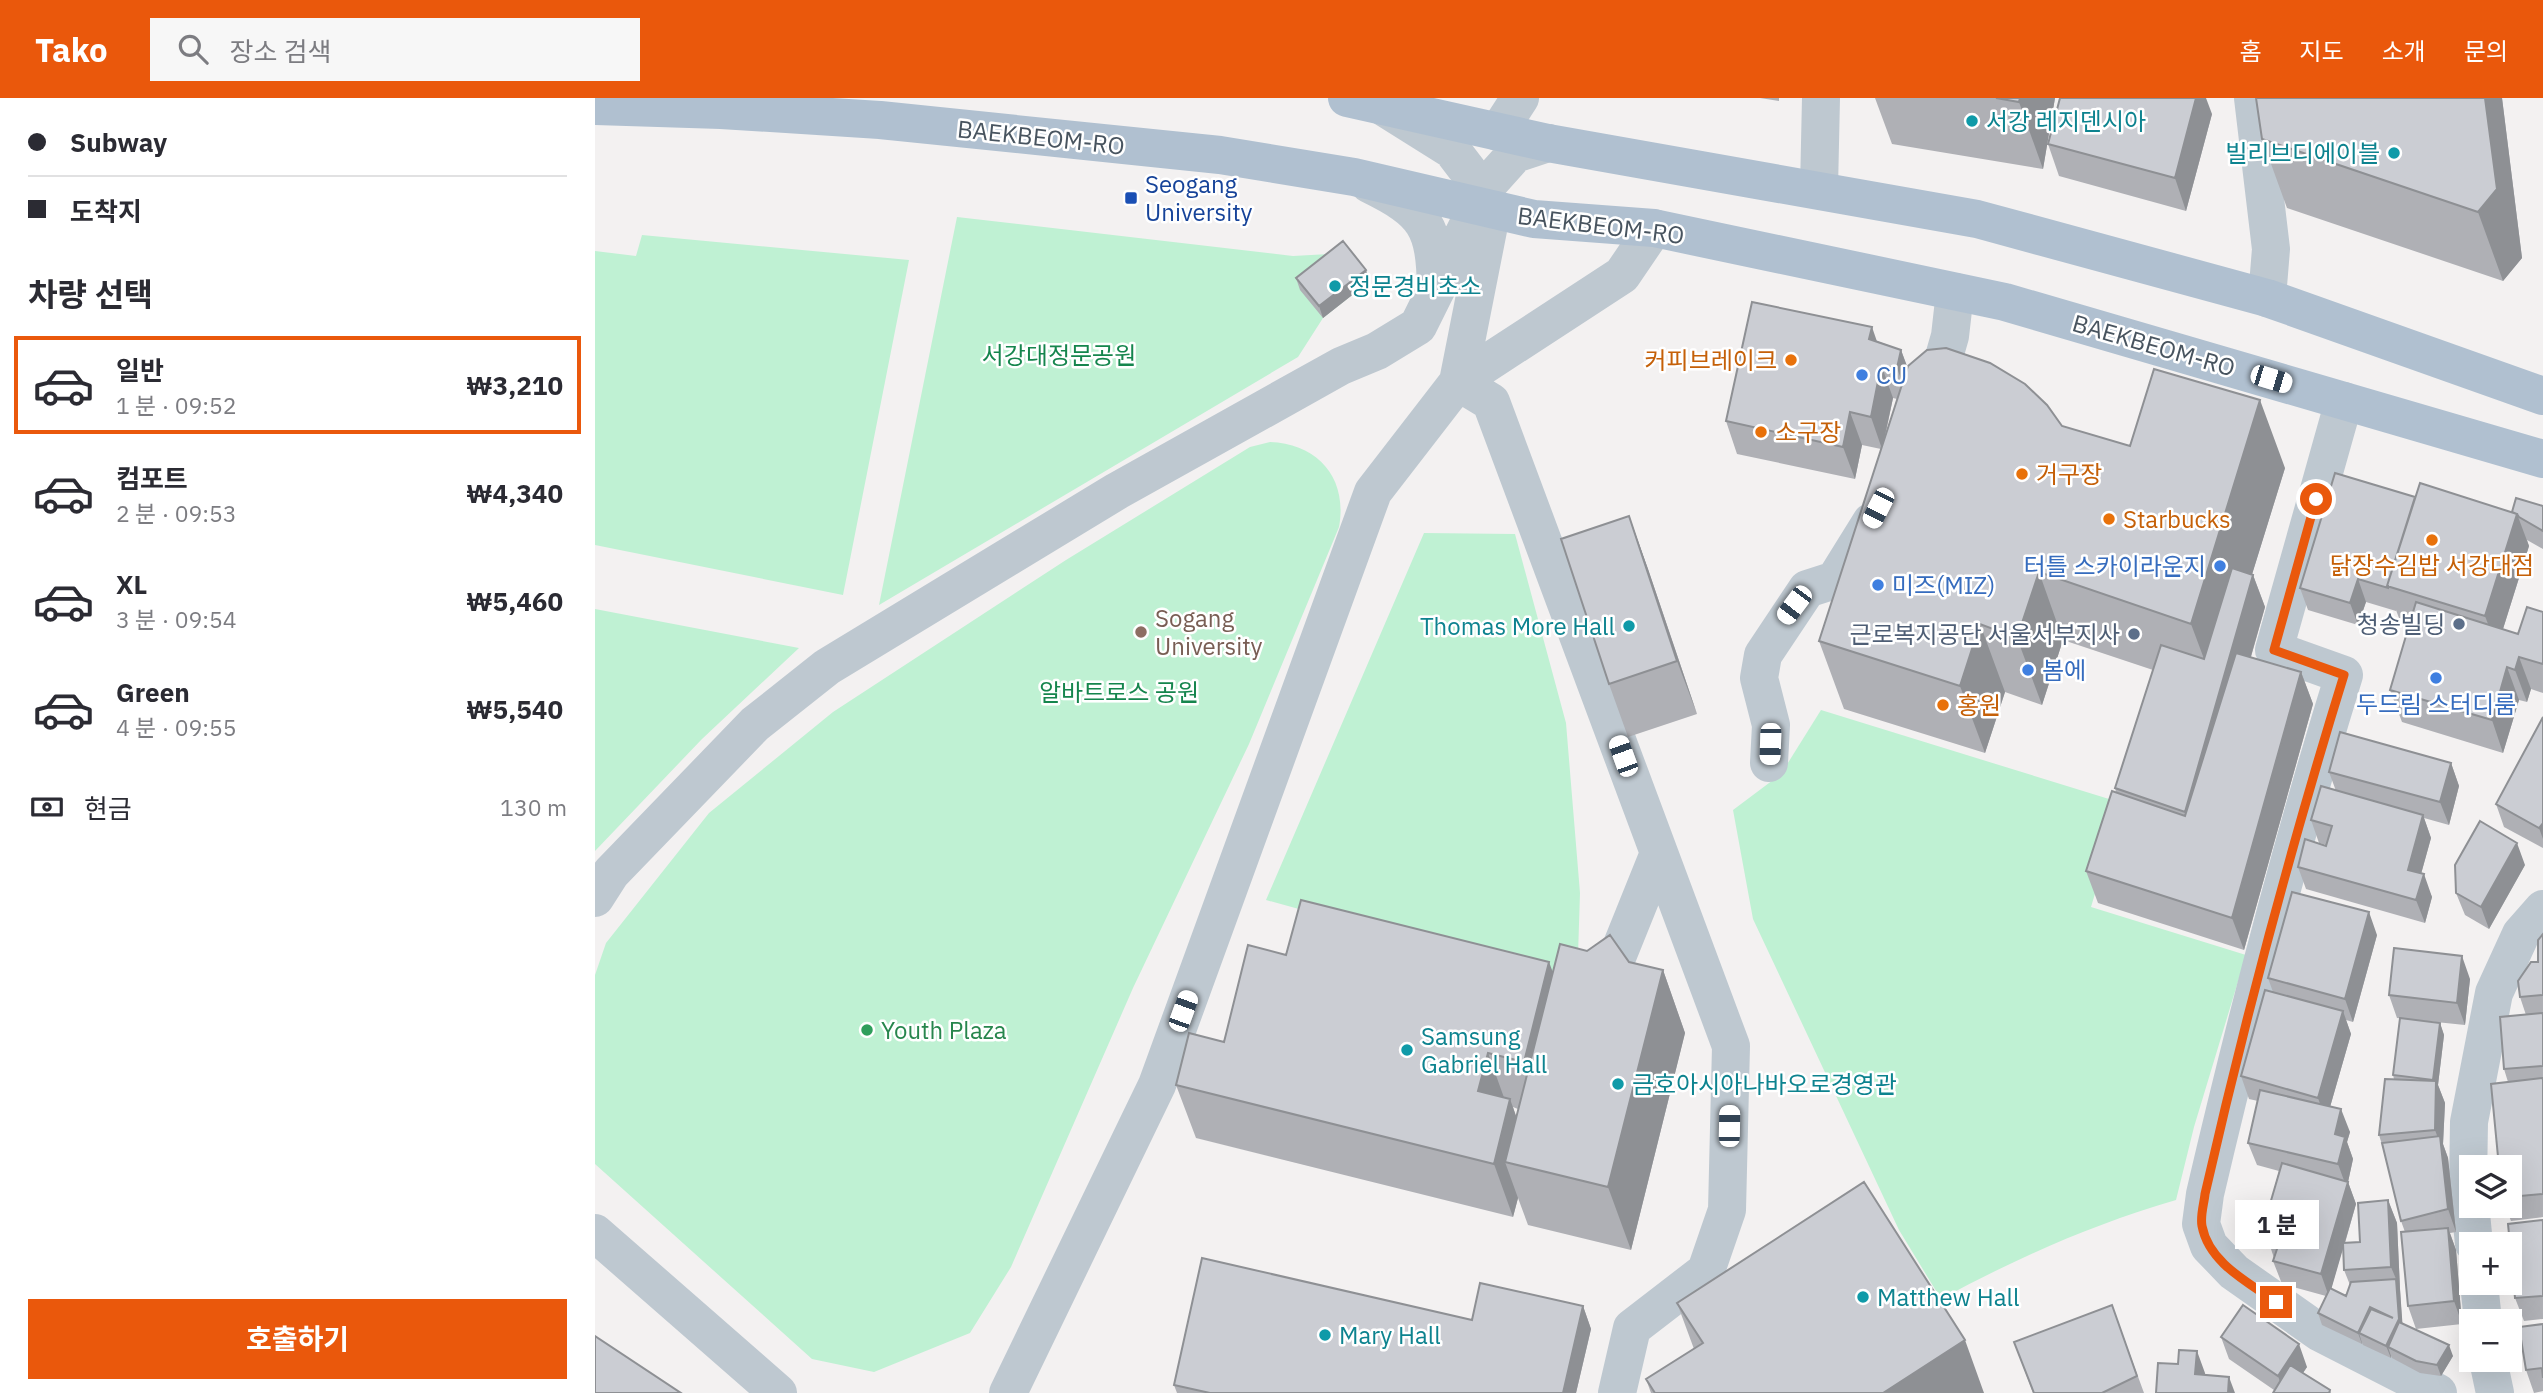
<!DOCTYPE html>
<html lang="ko">
<head>
<meta charset="utf-8">
<style>
  :root { --surface:#fff; --page:#f7f7f7; --text:#2b2b33; --muted:#7c7c81; --line:#e1e1e2; --accent:#ea580c }
  body { margin:0; font-family:"IBM Plex Sans","Noto Sans KR",sans-serif; background:var(--page); color:var(--text); height:100vh; display:flex; flex-direction:column; font-size:26px; white-space:nowrap }
  * { box-sizing:border-box; margin:0 }
  p { font-size:23px; color:var(--muted) }
  .icon { flex:none; width:38px; height:38px; fill:none; stroke:currentColor; stroke-width:2; stroke-linecap:round; stroke-linejoin:round }
  .map { position:relative; flex:1; overflow:hidden }
  .details { display:flex; flex-direction:column; background:var(--surface); width:595px }
  .details>* { flex:none }
  .banner { display:grid; align-content:center; height:154px; padding:0 28px; background:var(--surface) }
  .tools { position:absolute; left:1864px; top:1057px; display:grid; gap:14px }
  .tools a { display:grid; place-items:center; width:63px; height:63px; border-radius:0px; background:var(--surface); box-shadow:0 7px 28px #0002; font-size:35px }
  .end { position:absolute; width:32px; height:32px; margin:-16px; border:9px solid #ea580c; background:#fff; box-shadow:0 0 0 4px #fff }
  .from { border-radius:50% }
  .bubble { position:absolute; height:49px; border-radius:0px; background:var(--surface); box-shadow:0 7px 28px #0002; font-size:23px; font-weight:700; line-height:49px; text-align:center }
  .car { position:absolute; width:21px; height:42px; margin:-21px -10px; border-radius:9px; box-shadow:0 0 5px 2px #0007; background:linear-gradient(#fff 24%,#345 0 40%,#fff 0 76%,#345 0 86%,#fff 0) }
  .banner b { display:flex; align-items:center; gap:24px; height:66px; font-size:26px }
  .banner b+b { border-top:2px solid var(--line) }
  .banner i { width:18px; height:18px; background:var(--text) }
  ul { padding:0; list-style:none }
  li { display:flex; align-items:center; gap:21px; height:98px; margin:0 14px 10px; padding:0 14px; border:4px solid transparent; border-radius:0px }
  li div { flex:1 }
  li b { display:block; font-size:26px }
  li em { font-style:normal; font-weight:700 }
  li.active { border-color:var(--accent) }
  li>.icon { width:63px; height:63px; stroke-width:1.5 }
  h2 { padding:0 28px; font-size:32px; line-height:84px }
  .pay { display:flex; align-items:center; gap:18px; height:77px; padding:0 28px; font-size:26px }
  .pay p { margin-inline-start:auto }
  .cta { display:flex; gap:14px; margin-top:auto; padding:14px 28px }
  .cta a { flex:1; height:80px; border-radius:0px; background:var(--accent); color:#fff; font-size:28px; font-weight:700; line-height:80px; text-align:center }
  header { display:flex; align-items:center; gap:42px; box-sizing:border-box; height:98px; padding:0 35px; background:var(--accent); color:#fff }
  header strong { font-size:33px }
  nav { display:flex; gap:38px; margin-inline-start:auto; font-size:24px }
  .search { width:490px; height:63px; background:var(--page); display:flex; align-items:center; gap:18px; box-sizing:border-box; padding:0 24px; border-radius:0px; color:var(--muted); font-size:26px }
  main { display:flex; flex:1; min-height:0 }
  .map>svg:first-child { display:block }
  .green { fill:#bff1d3 }
  .lines { fill:none; stroke-linecap:round; stroke-linejoin:round }
  .minor { stroke:#bec8d0; stroke-width:38 }
  .major { stroke:#b0c0d0; stroke-width:38 }
  .wall { fill:#afb0b5; fill-rule:evenodd }
  .shaded-wall { fill:#8e9094 }
  .building { fill:#cbcdd3; stroke:#8e9094; stroke-width:2 }
  .route { stroke:#ea580c; stroke-width:9 }
  .culture-dot { fill:#0f9aa8; stroke:#fff; stroke-width:2.5 }
  .transit-dot { fill:#1a4fb4; stroke:#fff; stroke-width:2.5 }
  .food-dot { fill:#e8710a; stroke:#fff; stroke-width:2.5 }
  .shop-dot { fill:#3f7fe0; stroke:#fff; stroke-width:2.5 }
  .service-dot { fill:#5c6f8a; stroke:#fff; stroke-width:2.5 }
  .education-dot { fill:#8d6e63; stroke:#fff; stroke-width:2.5 }
  .leisure-dot { fill:#2e9e5b; stroke:#fff; stroke-width:2.5 }
  .labels { text-anchor:middle; dominant-baseline:central; stroke-width:5; stroke-linejoin:round; paint-order:stroke }
  .culture-label { font-size:24px; fill:#0d838f; stroke:#fff; text-anchor:start }
  .street-label { font-size:24px; fill:#48545f; stroke:#fff }
  .transit-label { font-size:24px; fill:#164399; stroke:#fff; text-anchor:start }
  .park-label { font-size:24px; fill:#15854d; stroke:#fff }
  .food-label { font-size:24px; fill:#c56008; stroke:#fff; text-anchor:start }
  .shop-label { font-size:24px; fill:#366cbe; stroke:#fff; text-anchor:start }
  .education-label { font-size:24px; fill:#785e54; stroke:#fff; text-anchor:start }
  .service-label { font-size:24px; fill:#4e5e75; stroke:#fff; text-anchor:end }
  .leisure-label { font-size:24px; fill:#27864d; stroke:#fff; text-anchor:start }
</style>
</head>
<body>
<header>
<strong>Tako</strong>
<div class="search"><svg class="icon" aria-label="search" viewBox="0 0 24 24"><circle cx="10" cy="10" r="6"/><path d="M15 15l6 6"/></svg>장소 검색</div>
<nav><a>홈</a><a>지도</a><a>소개</a><a>문의</a></nav>
</header>
<main>
<section class="details">
<div class="banner">
<b><i class="from"></i>Subway</b>
<b><i></i>도착지</b>
</div>
<h2>차량 선택</h2>
<ul>
<li class="active"><svg class="icon" aria-label="car" viewBox="0 0 24 24"><path d="M5 17H2v-5l4-1 3-4h7l3 4 3 1v5h-3M9 17h6M6 11h13"/><circle cx="7" cy="17" r="2"/><circle cx="17" cy="17" r="2"/></svg><div><b>일반</b><p>1 분 · 09:52</p></div><em>₩3,210</em></li>
<li><svg class="icon" aria-label="car" viewBox="0 0 24 24"><path d="M5 17H2v-5l4-1 3-4h7l3 4 3 1v5h-3M9 17h6M6 11h13"/><circle cx="7" cy="17" r="2"/><circle cx="17" cy="17" r="2"/></svg><div><b>컴포트</b><p>2 분 · 09:53</p></div><em>₩4,340</em></li>
<li><svg class="icon" aria-label="car" viewBox="0 0 24 24"><path d="M5 17H2v-5l4-1 3-4h7l3 4 3 1v5h-3M9 17h6M6 11h13"/><circle cx="7" cy="17" r="2"/><circle cx="17" cy="17" r="2"/></svg><div><b>XL</b><p>3 분 · 09:54</p></div><em>₩5,460</em></li>
<li><svg class="icon" aria-label="car" viewBox="0 0 24 24"><path d="M5 17H2v-5l4-1 3-4h7l3 4 3 1v5h-3M9 17h6M6 11h13"/><circle cx="7" cy="17" r="2"/><circle cx="17" cy="17" r="2"/></svg><div><b>Green</b><p>4 분 · 09:55</p></div><em>₩5,540</em></li>
</ul>
<div class="pay"><svg class="icon" aria-label="cash" viewBox="0 0 24 24"><path d="M3 7h18v10H3z"/><circle cx="12" cy="12" r="2"/></svg>현금<p>130 m</p></div>
<div class="cta"><a>호출하기</a></div>
</section>
<div class="map">
<svg width="1948" height="1295" viewBox="0 0 1948 1295">
  <rect width="100%" height="100%" fill="#f3f1f1"/>
  <path class="green" d="M362,119L698,158L752,155L775,183L728,220L703,259L284,507Z
    M47,137L314,162L248,497L0,447V153L41,158Z
    M675,344C723,346 753,380 744,429L654,646L538,890L416,1169L375,1235L279,1274L217,1261L0,1066V877L11,845L114,715L238,614L471,462L655,349Z
    M829,435L920,436L971,625L985,795L982,888L671,802Z
    M0,511L204,550L107,641L0,753Z
    M1226,612L1527,705L1496,809L1651,857L1599,1029L1581,1102C1496,1127 1424,1159 1346,1201L1304,1132L1158,821L1138,712L1186,676Z"/>
  <g class="lines">
    <path class="minor" d="M1658,0L1676,151L1672,200
      M790,10L857,52L883,86V108L893,132L863,284L896,304L1136,948L1132,1112L1111,1173L1037,1230L1022,1295
      M903,34L925,0
      M774,86C831,114 840,128 841,192
      M1224,91L1226,0
      M1337,301L1355,238L1360,194
      M1749,303L1679,552L1749,577C1696,748 1651,921 1610,1096L1606,1126L1614,1148L1639,1174L1724,1234L1843,1295
      M1174,665L1176,627L1164,580L1168,557L1212,491L1240,482L1276,424
      M0,800L16,775L160,626L232,569L522,393L746,268L782,253L823,228L894,85L920,56L953,45
      M1006,899L1064,755
      M0,1135L183,1295
      M1879,1146L1873,1086L1874,1024L1899,895L1926,836L1948,811
      M1884,1185L1888,1223
      M1893,1262L1900,1295
      M413,1295L562,987L778,394L863,284L1027,177L1059,130"/>
    <path class="major" d="M752,0L953,45L1382,121L1672,200L1948,298
      M0,8L126,12L285,22L625,57L759,79L939,121L1059,130L1410,204L1948,361"/>
  </g>
  <path class="wall" d="M1165,0H1184V3Z
    M1280,0H1460L1448,71L1297,46Z
    M1907,0L1927,160L1908,183L1692,110L1667,41Z
    M1617,16L1591,113L1464,78L1453,46Z
    M701,180L775,183L728,220L705,192Z
    M1282,243L1306,252L1312,269L1467,328L1535,348L1690,370L1657,476L1658,477L1670,509L1656,559L1706,574L1718,606L1649,852L1503,805L1491,773L1521,694L1520,690L1558,572L1468,542L1447,607L1410,594L1390,655L1249,611L1224,543L1286,351L1267,347L1260,381L1142,356L1131,323ZM1298,300L1302,301L1290,339Z
    M1820,399L1917,414L1948,408V451L1932,442L1934,448L1908,531L1923,536L1948,514V595L1936,591L1932,604L1924,602L1908,655L1807,624L1795,592L1816,523L1804,520L1801,512V513L1771,504L1763,527L1713,512L1705,490Z
    M1034,418L1053,471L1102,616L1033,639L1014,586Z
    M1948,619V750L1909,729L1901,706Z
    M1856,665L1864,688L1854,727L1829,720L1836,740L1826,776L1837,799L1830,825L1711,791L1703,769L1731,748L1732,747L1724,745L1716,722L1741,693L1734,674Z
    M1930,767L1894,831L1870,817L1861,795Z
    M1948,836V1119L1916,1123L1910,1108H1914V1069L1913,984L1909,971L1931,917L1925,899L1943,864Z
    M1782,837L1758,924L1751,922L1756,936L1735,1009L1755,1034L1752,1044L1758,1061L1753,1084L1761,1106L1750,1145L1765,1144L1793,1102L1802,1125L1805,1191L1807,1225L1858,1258L1846,1278L1825,1275L1797,1260L1796,1258V1260L1768,1247L1767,1245V1246L1727,1227L1723,1215L1731,1198L1687,1186L1678,1163L1679,1160L1673,1142L1679,1119L1675,1106L1684,1073L1662,1067L1653,1045L1663,1003L1654,1001L1646,978L1678,894L1673,880ZM1748,1149L1749,1172L1755,1187L1751,1198L1736,1191Z
    M691,857L958,873L1034,864L1068,872L1090,935L1036,1152L933,1127L923,1100L918,1119L601,1040L581,987L629,944ZM918,1009L923,1011L921,1019Z
    M1875,881L1870,927L1802,920L1794,897Z
    M1845,925L1849,937L1843,987L1850,1005L1848,1046L1853,1060L1861,1134L1855,1135L1861,1152L1867,1226L1821,1231L1813,1208L1810,1134L1806,1123L1789,1053L1784,1037L1799,981L1798,977Z
    M1948,1122V1221L1929,1223L1920,1200Z
    M1082,1205L1389,1295H1056L1051,1281L1099,1251Z
    M1517,1207L1549,1295H1438L1419,1244Z
    M988,1208L996,1231L981,1295H582L579,1287Z
    M1948,1226V1293L1939,1295L1931,1272Z
    M1626,1239L1712,1269L1708,1275L1735,1292L1736,1295H1678L1679,1292L1634,1261Z"/>
  <path class="shaded-wall" d="M1425,0H1460L1448,71L1424,4Z
    M1601,0H1611L1617,16L1591,113L1580,80Z
    M1890,0H1907L1927,160L1908,183L1883,114Z
    M771,172L775,183L728,220L724,208Z
    M1277,229L1288,261L1287,269L1298,300L1287,351L1276,319L1274,241Z
    M1306,252L1318,284L1314,303L1302,270Z
    M1665,302L1690,370L1621,593L1596,526Z
    M1255,314L1267,347L1260,381L1248,349Z
    M1922,416L1934,448L1902,550L1890,518Z
    M1034,418L1053,471L1102,616L1082,563Z
    M1444,474L1468,542L1447,607L1422,540Z
    M1658,477L1670,509L1602,747L1590,714Z
    M1763,481L1771,504L1763,527L1755,505Z
    M1385,526L1410,594L1390,655L1365,588Z
    M1924,559L1936,591L1932,604L1920,572Z
    M1912,569L1924,602L1908,655L1897,622Z
    M1706,574L1718,606L1649,852L1637,820Z
    M1856,665L1864,688L1854,727L1845,704Z
    M1828,717L1836,740L1821,794L1813,772Z
    M1948,725V741L1944,730Z
    M1922,745L1930,767L1894,831L1886,809Z
    M1829,776L1837,799L1830,825L1821,802Z
    M1774,814L1782,837L1758,924L1750,901Z
    M1867,858L1875,881L1870,927L1862,905Z
    M954,864L974,917L948,1017L929,964Z
    M1068,872L1090,935L1036,1152L1013,1089Z
    M1748,913L1756,936L1731,1023L1723,1000Z
    M1845,925L1849,937L1843,987L1850,1005L1848,1046L1853,1060L1861,1134L1853,1111L1847,1051L1840,1032L1838,982Z
    M893,955L912,1008L883,993Z
    M915,1001L934,1054L910,1064L923,1100L918,1119L899,1066Z
    M1746,1011L1755,1034L1752,1044L1758,1061L1753,1084L1761,1106L1734,1199L1726,1176L1751,1088L1743,1066L1740,1036Z
    M1793,1102L1802,1125L1805,1191L1808,1233L1793,1249L1796,1258V1260L1791,1248L1801,1181L1796,1169Z
    M1853,1130L1861,1152L1867,1226L1859,1203Z
    M988,1208L996,1231L981,1295H968Z
    M1775,1209L1780,1220L1764,1235L1767,1245V1246L1763,1235Z
    M1370,1242L1389,1295H1288Z
    M1704,1246L1712,1269L1694,1295H1689L1683,1278Z
    M1854,1247L1858,1258L1846,1278L1842,1267Z
    M1602,1253L1610,1275L1609,1295L1600,1276Z
    M1634,1279L1640,1295H1633Z"/>
  <path class="building" d="M1401,0H1425L1424,4Z
    M1465,0H1601L1580,80L1453,46Z
    M1661,0H1890L1902,91L1883,114L1667,41Z
    M748,143L771,172L724,208L701,180Z
    M1157,204L1277,229L1274,241L1306,252L1302,270L1286,268L1276,319L1255,314L1248,349L1131,323Z
    M1351,250L1395,265L1430,286L1452,307L1467,328L1535,348L1559,271L1665,302L1596,526L1444,474L1422,540L1385,526L1365,588L1224,543L1313,268L1332,252Z
    M1740,375L1820,399L1792,488H1793V490L1763,481L1755,505L1705,490Z
    M1825,385L1922,416L1890,518L1792,488Z
    M1921,400L1948,408V433L1924,419L1922,416L1917,414Z
    M1034,418L1082,563L1014,586L966,441Z
    M1637,470L1658,477L1590,714L1520,690L1566,547L1609,561Z
    M1821,504L1923,536L1932,509L1948,514V566L1924,559L1920,572L1912,569L1897,622L1795,592Z
    M1641,555L1706,574L1637,820L1491,773L1517,693L1590,718Z
    M1948,619V725L1944,730L1901,706Z
    M1745,634L1856,665L1845,704L1734,674Z
    M1726,688L1828,717L1813,772L1829,776L1821,802L1703,769L1710,741L1731,748L1737,728L1716,722Z
    M1885,723L1922,745L1886,809L1861,795L1860,767Z
    M1697,794L1774,814L1750,901L1673,880Z
    M706,802L954,864L929,964L893,955L883,993L915,1001L899,1066L581,987L594,935L629,944L653,847L691,857Z
    M1948,836V897L1925,899L1923,883L1936,864H1943V842Z
    M1015,837L1034,864L1068,872L1013,1089L910,1064L965,846L992,853Z
    M1799,850L1867,858L1862,905L1794,897Z
    M1670,892L1748,913L1723,1000L1646,978Z
    M1948,915V968L1909,971L1905,919Z
    M1805,920L1845,925L1838,982L1798,977Z
    M1948,980V1096L1914,1099V1069H1904L1896,986Z
    M1790,981L1841,983L1840,1032L1784,1037Z
    M1665,992L1746,1011L1740,1036L1750,1039L1743,1066L1653,1045Z
    M1845,1038L1853,1111L1806,1123L1787,1045Z
    M1687,1065L1753,1084L1726,1176L1678,1163L1684,1145L1673,1142L1682,1108L1675,1106Z
    M1269,1084L1370,1242L1288,1295H1060L1051,1281L1108,1245L1082,1205Z
    M1793,1102L1796,1169L1749,1172L1748,1145L1765,1144L1763,1105Z
    M1948,1122V1198L1920,1200L1913,1126Z
    M1853,1130L1859,1203L1813,1208L1806,1134Z
    M607,1160L877,1222L885,1185L988,1208L968,1295H615L579,1287Z
    M1801,1181L1804,1221L1791,1248L1764,1235L1776,1211L1798,1220L1775,1209L1763,1235L1723,1215L1735,1190L1751,1198L1756,1184Z
    M1517,1207L1542,1278L1507,1295H1439L1419,1244Z
    M1648,1207L1704,1246L1683,1278L1626,1239Z
    M1804,1224L1854,1247L1842,1267L1821,1263L1793,1249Z
    M1948,1226V1280L1947,1270L1931,1272L1924,1229Z
    M0,1238L86,1295H0Z
    M1584,1252L1602,1253L1600,1276L1634,1279L1633,1295H1561L1563,1265L1583,1266Z
    M1695,1267L1735,1292L1734,1295H1678Z"/>
  <g class="lines">
    <path class="route" d="M1681,1204C1653,1184 1614,1165 1607,1128C1605,1118 1609,1106 1610,1096C1650,921 1696,748 1749,577L1679,552L1721,401"/>
  </g>
  <g class="culture-dot">
    <circle cx="1377" cy="23" r="7"/>
    <circle cx="1799" cy="55" r="7"/>
    <circle cx="740" cy="188" r="7"/>
    <circle cx="1034" cy="528" r="7"/>
    <circle cx="812" cy="952" r="7"/>
    <circle cx="1023" cy="986" r="7"/>
    <circle cx="1268" cy="1199" r="7"/>
    <circle cx="730" cy="1237" r="7"/>
  </g>
  <rect class="transit-dot" x="529" y="93" width="14" height="14" rx="3.5"/>
  <g class="food-dot">
    <circle cx="1196" cy="262" r="7"/>
    <circle cx="1166" cy="334" r="7"/>
    <circle cx="1427" cy="376" r="7"/>
    <circle cx="1514" cy="421" r="7"/>
    <circle cx="1837" cy="442" r="7"/>
    <circle cx="1348" cy="607" r="7"/>
  </g>
  <g class="shop-dot">
    <circle cx="1267" cy="277" r="7"/>
    <circle cx="1625" cy="468" r="7"/>
    <circle cx="1283" cy="487" r="7"/>
    <circle cx="1433" cy="572" r="7"/>
    <circle cx="1841" cy="580" r="7"/>
  </g>
  <g class="service-dot">
    <circle cx="1864" cy="526" r="7"/>
    <circle cx="1539" cy="536" r="7"/>
  </g>
  <circle class="education-dot" cx="546" cy="534" r="7"/>
  <circle class="leisure-dot" cx="272" cy="932" r="7"/>
  <g class="labels">
    <g class="culture-label">
      <text x="1391" y="23">서강 레지덴시아</text>
      <text x="1785" y="55" text-anchor="end">빌리브디에이블</text>
      <text x="754" y="188">정문경비초소</text>
      <text x="1020" y="528" text-anchor="end">Thomas More Hall</text>
      <text x="826" y="938">Samsung<tspan x="826" dy="28">Gabriel Hall</tspan></text>
      <text x="1037" y="986">금호아시아나바오로경영관</text>
      <text x="1282" y="1199">Matthew Hall</text>
      <text x="744" y="1237">Mary Hall</text>
    </g>
    <g class="street-label">
      <text transform="translate(446 39) rotate(6)">BAEKBEOM-RO</text>
      <text transform="translate(1006 127) rotate(7)">BAEKBEOM-RO</text>
      <text transform="translate(1559 247) rotate(16)">BAEKBEOM-RO</text>
    </g>
    <g class="transit-label">
      <text x="550" y="86">Seogang<tspan x="550" dy="28">University</tspan></text>
    </g>
    <g class="park-label">
      <text x="464" y="257">서강대정문공원</text>
      <text x="524" y="594">알바트로스 공원</text>
    </g>
    <g class="food-label">
      <text x="1182" y="262" text-anchor="end">커피브레이크</text>
      <text x="1180" y="334">소구장</text>
      <text x="1441" y="376">거구장</text>
      <text x="1528" y="421">Starbucks</text>
      <text x="1837" y="467" text-anchor="middle">닭장수김밥 서강대점</text>
      <text x="1362" y="607">홍원</text>
    </g>
    <g class="shop-label">
      <text x="1281" y="277">CU</text>
      <text x="1611" y="468" text-anchor="end">터틀 스카이라운지</text>
      <text x="1297" y="487">미즈(MIZ)</text>
      <text x="1447" y="572">봄에</text>
      <text x="1841" y="606" text-anchor="middle">두드림 스터디룸</text>
    </g>
    <g class="education-label">
      <text x="560" y="520">Sogang<tspan x="560" dy="28">University</tspan></text>
    </g>
    <g class="service-label">
      <text x="1850" y="526">청송빌딩</text>
      <text x="1525" y="536">근로복지공단 서울서부지사</text>
    </g>
    <g class="leisure-label">
      <text x="286" y="932">Youth Plaza</text>
    </g>
  </g>
</svg>
<div class="tools">
<a><svg class="icon" aria-label="layers" viewBox="0 0 24 24"><path d="M12 4l9 5-9 5-9-5zM3 14l9 5 9-5"/></svg></a>
<a>+</a>
<a>−</a>
</div>
<i class="end from" style="left:1721px;top:401px"></i>
<i class="end" style="left:1681px;top:1204px"></i>
<div class="bubble" style="left:1640px;top:1102px;width:84px">1 분</div>
<i class="car" style="left:1676px;top:281px;rotate:107deg"></i>
<i class="car" style="left:1283px;top:410px;rotate:207deg"></i>
<i class="car" style="left:1199px;top:507px;rotate:217deg"></i>
<i class="car" style="left:1175px;top:646px;rotate:182deg"></i>
<i class="car" style="left:1028px;top:658px;rotate:340deg"></i>
<i class="car" style="left:588px;top:913px;rotate:20deg"></i>
<i class="car" style="left:1134px;top:1028px;rotate:1deg"></i>
</div>
</main>
</body>
</html>
